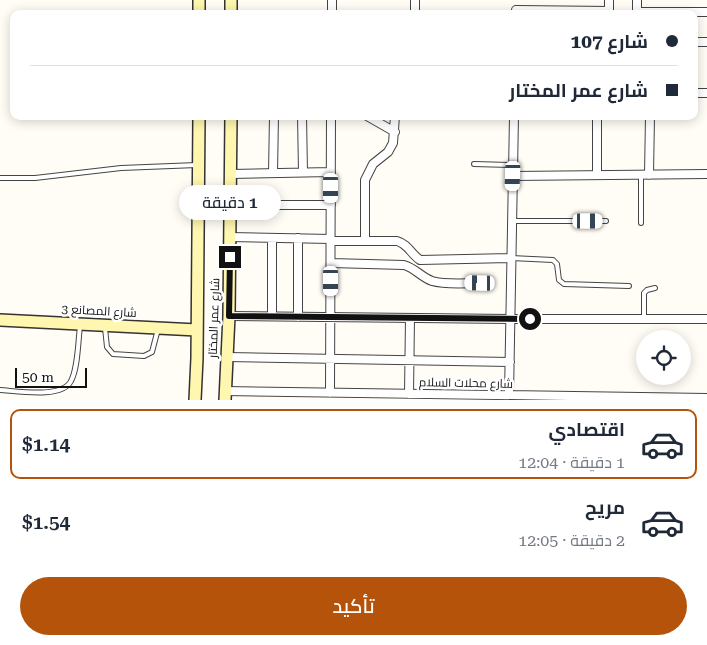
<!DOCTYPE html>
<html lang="ar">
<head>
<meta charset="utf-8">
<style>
  :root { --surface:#fff; --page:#f2f2f3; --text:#1f2937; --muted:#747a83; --line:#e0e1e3; --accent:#b45309 }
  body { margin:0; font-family:"Roboto Serif",Cairo,serif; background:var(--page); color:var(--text); direction:rtl; height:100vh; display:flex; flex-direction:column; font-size:19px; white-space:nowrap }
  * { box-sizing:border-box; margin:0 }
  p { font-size:16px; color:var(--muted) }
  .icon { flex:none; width:28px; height:28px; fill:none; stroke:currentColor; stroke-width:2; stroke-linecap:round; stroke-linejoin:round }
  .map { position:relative; height:400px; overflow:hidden; direction:ltr }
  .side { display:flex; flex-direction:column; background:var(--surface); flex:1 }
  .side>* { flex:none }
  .guide { position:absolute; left:10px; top:10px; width:688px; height:110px; border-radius:10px; box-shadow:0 2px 12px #0003; direction:rtl; display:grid; align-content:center; height:110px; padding:0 20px; background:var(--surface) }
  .buttons { position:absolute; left:636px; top:330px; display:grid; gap:10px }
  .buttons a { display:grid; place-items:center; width:55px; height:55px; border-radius:50%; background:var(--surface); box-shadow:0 2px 12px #0003; font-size:25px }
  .scale { position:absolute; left:15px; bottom:12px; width:72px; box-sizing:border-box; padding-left:5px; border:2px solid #111; border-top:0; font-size:14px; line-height:18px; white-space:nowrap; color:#111; -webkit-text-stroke:4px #fff; paint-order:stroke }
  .end { position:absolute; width:22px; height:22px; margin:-11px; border:6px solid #111; background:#fff; box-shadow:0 0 0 2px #fff }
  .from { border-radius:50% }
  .bubble { position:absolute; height:35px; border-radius:18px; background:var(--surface); box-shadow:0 2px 12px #0003; font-size:16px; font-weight:600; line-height:35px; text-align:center; direction:rtl }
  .car { position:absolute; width:15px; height:30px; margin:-15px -8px; border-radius:6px; box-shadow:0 0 4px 1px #0007; background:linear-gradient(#fff 24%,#345 0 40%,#fff 0 76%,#345 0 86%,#fff 0) }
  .guide b { display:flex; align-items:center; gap:18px; height:48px; font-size:19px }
  .guide b+b { border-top:1px solid var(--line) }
  .guide i { width:12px; height:12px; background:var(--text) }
  ul { padding:9px 0 0; list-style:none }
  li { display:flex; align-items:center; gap:15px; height:70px; margin:0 10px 8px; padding:0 10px; border:2px solid transparent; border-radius:10px }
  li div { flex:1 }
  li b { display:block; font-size:19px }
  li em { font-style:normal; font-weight:600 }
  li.selected { border-color:var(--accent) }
  li>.icon { width:45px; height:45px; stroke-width:1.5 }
  .action { display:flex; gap:10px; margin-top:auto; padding:10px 20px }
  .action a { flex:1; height:58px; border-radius:30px; background:var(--accent); color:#fff; font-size:20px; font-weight:600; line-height:58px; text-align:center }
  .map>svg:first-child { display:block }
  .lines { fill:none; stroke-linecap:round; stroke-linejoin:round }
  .lane-casing { stroke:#444; stroke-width:6 }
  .street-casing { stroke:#444; stroke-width:10 }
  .secondary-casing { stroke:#333; stroke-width:14 }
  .lane { stroke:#fff; stroke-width:4 }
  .street { stroke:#fff; stroke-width:8 }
  .secondary { stroke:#fff6b0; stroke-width:11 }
  .route { stroke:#111; stroke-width:6 }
  .labels { text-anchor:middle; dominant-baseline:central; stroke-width:5; stroke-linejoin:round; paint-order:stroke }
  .street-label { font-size:12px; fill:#111; stroke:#fff }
</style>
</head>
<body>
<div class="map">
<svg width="707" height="400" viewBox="0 0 707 400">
  <rect width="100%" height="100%" fill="#fffdf5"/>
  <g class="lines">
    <defs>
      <path id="lane" d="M474,164L513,165
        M641,175V223
        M0,178H35L121,168L197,165
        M512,221H606
        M511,258L553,260L557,264L559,280L564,284L629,286
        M644,319V293L647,290L655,288
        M105,328L107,347L113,354L144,356L152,352L158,329
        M0,390C17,391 62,399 71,381C78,368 78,342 80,326"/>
      <path id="street" d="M516,10L609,11
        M637,12H707
        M332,14V0
        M415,14V0
        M609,14V0
        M637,14V0
        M694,42H707
        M694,93H707
        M302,116L303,172
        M367,116L395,132
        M597,116V175
        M273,173L274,116
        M231,174L331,172
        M649,175L650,116
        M513,176L707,174
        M231,205H331
        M230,237L331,239
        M272,238V316
        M331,241H397C408,244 411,254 420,260L511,258
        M365,241V180L373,164L388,152L393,143L395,116
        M331,263L404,265C415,268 421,277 432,281C446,285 465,283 480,283
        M229,316L511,319H707
        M298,317V238
        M227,357L510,362
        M225,391L707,398
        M330,393L331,116
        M409,394L410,318
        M509,395L514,116"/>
      <path id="secondary" d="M199,14V0
        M231,14V0
        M0,320L197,330
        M195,400L197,358L199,116
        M225,400L229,316L231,116"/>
    </defs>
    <use href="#lane" class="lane-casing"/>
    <use href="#street" class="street-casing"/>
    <use href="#secondary" class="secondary-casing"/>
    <use href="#lane" class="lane"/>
    <use href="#street" class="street"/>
    <use href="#secondary" class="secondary"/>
  </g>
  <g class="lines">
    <path class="route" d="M230,257L229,316L530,319"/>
  </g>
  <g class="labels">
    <g class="street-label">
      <text transform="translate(99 311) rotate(3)">شارع المصانع 3</text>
      <text transform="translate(214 318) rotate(-88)">شارع عمر المختار</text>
      <text transform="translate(466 383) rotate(1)">شارع محلات السلام</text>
    </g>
  </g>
</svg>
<div class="buttons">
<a><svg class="icon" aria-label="locate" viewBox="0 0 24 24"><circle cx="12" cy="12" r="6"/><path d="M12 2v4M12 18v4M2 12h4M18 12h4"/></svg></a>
</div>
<div class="scale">50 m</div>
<i class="end from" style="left:530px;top:319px"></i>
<i class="end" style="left:230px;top:257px"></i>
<div class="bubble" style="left:179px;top:185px;width:102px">1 دقيقة</div>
<i class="car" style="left:513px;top:176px;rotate:182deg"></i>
<i class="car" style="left:331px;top:188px;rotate:180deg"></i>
<i class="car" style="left:588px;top:221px;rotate:90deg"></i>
<i class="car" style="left:331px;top:281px;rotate:180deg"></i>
<i class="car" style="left:480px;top:283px;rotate:271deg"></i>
<div class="guide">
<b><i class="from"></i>شارع 107</b>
<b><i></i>شارع عمر المختار</b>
</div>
</div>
<section class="side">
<ul>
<li class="selected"><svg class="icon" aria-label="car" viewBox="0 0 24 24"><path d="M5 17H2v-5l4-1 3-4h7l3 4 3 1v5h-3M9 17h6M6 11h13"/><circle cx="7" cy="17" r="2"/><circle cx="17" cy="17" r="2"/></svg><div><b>اقتصادي</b><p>1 دقيقة · 12:04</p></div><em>$1.14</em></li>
<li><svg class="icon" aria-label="car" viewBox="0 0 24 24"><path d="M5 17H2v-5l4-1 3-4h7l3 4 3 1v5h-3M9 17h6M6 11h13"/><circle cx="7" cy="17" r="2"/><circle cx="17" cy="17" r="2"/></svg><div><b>مريح</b><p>2 دقيقة · 12:05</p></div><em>$1.54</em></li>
</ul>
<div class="action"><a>تأكيد</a></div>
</section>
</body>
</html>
